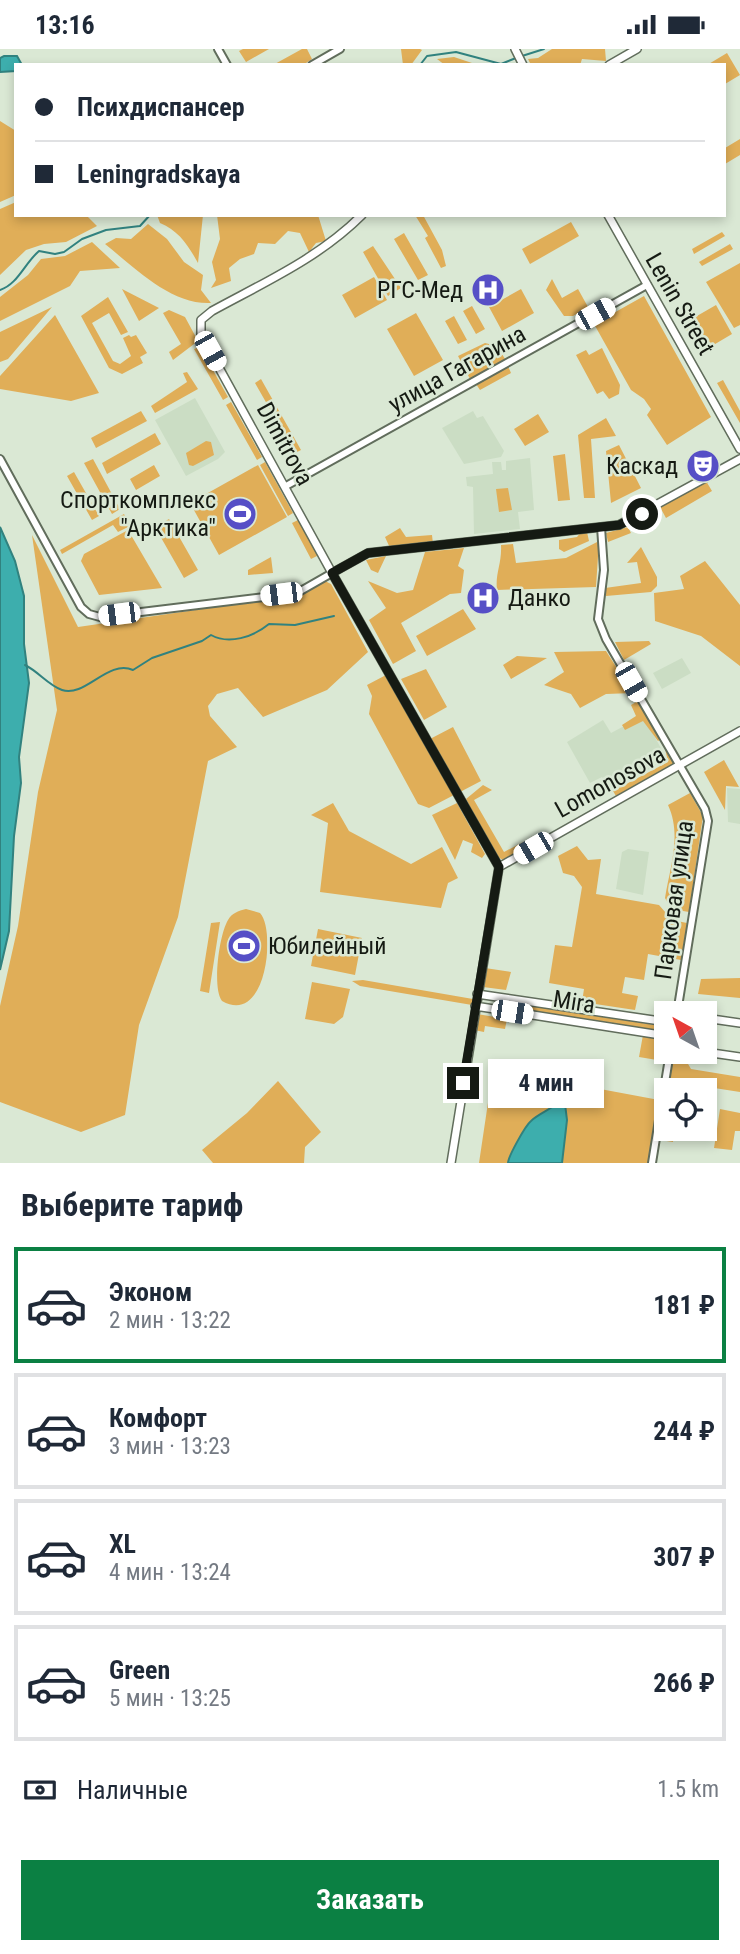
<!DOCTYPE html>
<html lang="ru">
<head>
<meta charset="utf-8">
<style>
  :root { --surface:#fff; --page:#f2f2f3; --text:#1f2937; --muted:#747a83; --line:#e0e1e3; --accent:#0b8043 }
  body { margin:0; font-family:"Roboto Condensed",sans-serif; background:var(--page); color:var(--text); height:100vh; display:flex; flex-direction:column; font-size:26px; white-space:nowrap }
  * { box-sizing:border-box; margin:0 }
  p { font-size:23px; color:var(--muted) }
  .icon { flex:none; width:38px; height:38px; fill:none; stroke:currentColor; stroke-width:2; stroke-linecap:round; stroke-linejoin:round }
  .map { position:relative; height:1114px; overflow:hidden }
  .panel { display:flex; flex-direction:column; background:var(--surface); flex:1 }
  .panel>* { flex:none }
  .banner { position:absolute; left:14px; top:14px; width:712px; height:154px; border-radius:0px; box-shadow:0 4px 10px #0003; display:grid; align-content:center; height:154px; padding:0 21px; background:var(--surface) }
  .needle { width:46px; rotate:320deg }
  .buttons { position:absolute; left:654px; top:952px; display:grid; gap:14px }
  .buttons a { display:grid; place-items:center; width:63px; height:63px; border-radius:0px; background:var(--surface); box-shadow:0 4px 10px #0003; font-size:35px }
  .end { position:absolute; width:32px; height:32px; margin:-16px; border:9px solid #151a13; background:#fff; box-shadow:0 0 0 4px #fff }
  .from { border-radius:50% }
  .bubble { position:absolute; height:49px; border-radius:0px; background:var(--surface); box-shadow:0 4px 10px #0003; font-size:23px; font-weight:700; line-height:49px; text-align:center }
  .car { position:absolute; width:21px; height:42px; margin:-21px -10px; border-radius:9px; box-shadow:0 0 5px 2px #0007; background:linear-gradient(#fff 24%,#345 0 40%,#fff 0 76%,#345 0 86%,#fff 0) }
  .banner b { display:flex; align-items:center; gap:24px; height:66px; font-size:26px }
  .banner b+b { border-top:2px solid var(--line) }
  .banner i { width:18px; height:18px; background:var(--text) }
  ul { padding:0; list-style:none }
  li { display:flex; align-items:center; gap:21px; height:116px; margin:0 14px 10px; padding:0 7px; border:4px solid var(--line); border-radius:0px }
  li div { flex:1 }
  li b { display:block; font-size:26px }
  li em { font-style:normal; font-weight:700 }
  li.on { border-color:var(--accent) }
  li>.icon { width:63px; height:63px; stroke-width:1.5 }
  h2 { padding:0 21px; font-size:32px; line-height:84px }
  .pay { display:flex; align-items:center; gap:18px; height:77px; padding:0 21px; font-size:26px }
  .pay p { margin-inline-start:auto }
  .button { display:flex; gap:14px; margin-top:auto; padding:14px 21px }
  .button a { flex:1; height:80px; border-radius:0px; background:var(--accent); color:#fff; font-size:28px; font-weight:700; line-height:80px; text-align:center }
  .status { display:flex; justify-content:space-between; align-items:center; height:49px; padding:0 35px; background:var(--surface); direction:ltr }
  .status svg { height:19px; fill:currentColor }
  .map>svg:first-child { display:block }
  .built { fill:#cbddc4 }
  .green { fill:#e0ae58 }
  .water { fill:#3daead; stroke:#31827f; stroke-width:2 }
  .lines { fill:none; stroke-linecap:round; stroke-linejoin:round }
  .stream { stroke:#31827f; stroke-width:2 }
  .minor-casing { stroke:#616d5c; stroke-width:10 }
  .major-casing { stroke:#616d5c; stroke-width:10 }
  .minor { stroke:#fff; stroke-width:6 }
  .major { stroke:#fff; stroke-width:7 }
  .route { stroke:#151a13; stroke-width:9 }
  .labels { text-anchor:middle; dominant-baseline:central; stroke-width:5; stroke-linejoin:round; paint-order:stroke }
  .poi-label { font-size:24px; fill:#151a13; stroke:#dae8d4; text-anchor:end }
  .street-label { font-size:24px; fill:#151a13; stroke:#dae8d4 }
</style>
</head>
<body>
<div class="status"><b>13:16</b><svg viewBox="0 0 49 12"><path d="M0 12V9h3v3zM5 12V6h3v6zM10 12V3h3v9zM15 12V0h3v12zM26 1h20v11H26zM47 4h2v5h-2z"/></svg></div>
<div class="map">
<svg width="740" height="1114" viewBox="0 0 740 1114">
  <rect width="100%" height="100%" fill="#dae8d4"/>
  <path class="built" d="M195,349L225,403L218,410L186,427L155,371Z
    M473,362L477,369L483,367L504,402L501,408L464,415L442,379Z
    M530,409L534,461L518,463L520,480L474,485L473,438L467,437L466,428L493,425L492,413H501L502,421H506V412Z
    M682,609L691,624L662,640L653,624Z
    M643,667L667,710L610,742L602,728L590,734L567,693L603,671L611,684Z
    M727,739L740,740V775L728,773Z
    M628,800L649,803L643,846L616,840L622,803Z"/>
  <path class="green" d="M243,0H269L246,13L239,2Z
    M302,0H307L312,10L303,16H273Z
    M401,0H420L422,1L411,16H403Z
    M552,0H605L606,12L582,10L580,16H531L528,10L538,9Z
    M727,4L740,26L725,35L724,16H707Z
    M454,8L478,16H445L437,10Z
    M0,72L16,82V146L0,153Z
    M740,90V106L725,115V99Z
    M16,153V166H86L97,177L66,193L44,195L26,201L0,226V160Z
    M157,166H203L198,214C188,196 179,182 160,174Z
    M217,166H318L326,192L316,194L309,203L300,184L288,182L275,195L258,194L254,205L240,210L229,219L231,232L211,239L216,231L212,213L220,190Z
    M415,166H423L442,201L446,217L441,219L425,189L428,187Z
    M571,173L579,187L530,215L522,200Z
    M148,175L167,190L184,213L203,226L201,241L211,254C171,256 135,219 105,195L116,189L131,190Z
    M722,183L725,187L694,205L692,200Z
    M404,184L428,226L418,231L394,190Z
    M92,193L120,219L80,222L70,237L0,272V248L28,226L41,210L65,207Z
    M730,195L733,200L702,217L699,213Z
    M373,197L401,239L388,247L363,203Z
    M740,214V276L734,279L706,233Z
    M374,228L387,251L355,269L342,246Z
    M552,230L562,249L578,240L588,258L573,267H564L546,241Z
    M122,240L159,259L139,272Z
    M521,240L534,264L502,282L489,258Z
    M644,247L711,368L667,396L647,366L651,360L644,350L631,341L594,275Z
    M108,248L128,283L121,286L109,264L92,274L113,312L120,315L131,307L123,289L129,286L131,288L136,286L147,304L140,308L143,314L122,325L109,319L81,267Z
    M716,256L732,285L700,304L683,275Z
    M472,257L485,280L476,285L463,262Z
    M52,258L8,310L0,313V283Z
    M169,261L185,268L198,292L173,311L169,303L181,295L163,264Z
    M416,264L443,311L414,327L387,280Z
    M55,266L99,344L71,352L0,340V327Z
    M454,267L467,291L458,295L445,272Z
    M485,294L497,297L505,310L470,330L458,307Z
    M200,298L228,348L223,351L194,300Z
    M602,299L620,336L619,345L609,350L603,342L597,345L576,306L586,301L589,306Z
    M508,317L511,324L480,341L476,335Z
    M187,323L198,340L155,364L151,357L187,333L183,324Z
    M261,330L301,401L295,404L255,334Z
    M723,331L740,362V374L717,334Z
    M231,353L262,408L257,411L226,356Z
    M141,362L147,372L96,399L91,389Z
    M538,365L549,383L525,397L514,380Z
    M606,369L616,387L591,390L595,449H584L578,386Z
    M155,384L161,395L107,425L102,414Z
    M206,392L211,393L214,406L193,417L189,416L186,404Z
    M619,396L641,439L611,454L606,402Z
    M565,405L570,451L558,452L553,407Z
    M93,410L120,460L112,465L84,414Z
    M265,413L293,464L288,467L260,416Z
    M154,416L160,427L136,441L130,430Z
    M258,416L287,468L219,506L190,454Z
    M74,423L99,467L92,471L67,427Z
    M706,432L712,442L666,469L660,458Z
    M508,439L512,461L499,463L496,440Z
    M654,462L658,469L635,481L632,473Z
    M124,465L130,477L118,483L113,476L62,505L60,501Z
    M169,470L198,521L184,529L155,478Z
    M300,470L319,506L311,510L292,474Z
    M628,478L631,484L608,493L606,484Z
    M400,479L406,488L432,486L433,495L390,499L385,488Z
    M128,481L162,539L99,546L81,512L84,505Z
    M581,483H587L589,492L564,503L559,500V491L577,488Z
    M32,486L78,578L299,546L325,532L331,535L368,603L327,641L263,668L238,639L217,645L208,657L210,667L237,698L208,712L178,868L139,976L125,1066L81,1083L0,1053V957L18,877L38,743L57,661Z
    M599,492L596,538L497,541C495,524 502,515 501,496L513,495L516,514L566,509Z
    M641,498L657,528V537L651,543L606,547L605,539L641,534L637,513L627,514Z
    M464,499L458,517L464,521L461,544L450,545L401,574L416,602L393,615L369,571L386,559L368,532L397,544L413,541L425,503Z
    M386,507L378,524L371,521L366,511Z
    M271,508L273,524L248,526V521Z
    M705,512L740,556V617L701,587L655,572L654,544L684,540L680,527Z
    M463,560L476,580L427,607L416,587Z
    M649,592L651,595L624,611L615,593Z
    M606,602L633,644L606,645L580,659L571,645L544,636L564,623L554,603Z
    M517,607L547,609L511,630L503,616Z
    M426,620L447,658L424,671L401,630Z
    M386,626L454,746L429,759L418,755L369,665L372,647L367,636Z
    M638,652L661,690L658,692L643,672L625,681L622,676L636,667L631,656Z
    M453,678L481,732L460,743L430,690Z
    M664,695L675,715L616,747L613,742L668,713Z
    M724,711L739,738L726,737L725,761L704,723Z
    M483,736L492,741L474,751L504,803L525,792L529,798L503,811L496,807L466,750Z
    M690,744L703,767L689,863L671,860L665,849C670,818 682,786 668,756Z
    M333,754L349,782L411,815L442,798L458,829L448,834L441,859L320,843L328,774L311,766Z
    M457,754L485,805L482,809L471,803L473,795L463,791L455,811L432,766Z
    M577,797L588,811L601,810L596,845L659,856L672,871L687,874L681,911L648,905L644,931L625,928L622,944L638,947L635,961L582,953L584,940L549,934L555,896L572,898L582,838L574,827L563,824L558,807Z
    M246,860L260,864C276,880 267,978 222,952C212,939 219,886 228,871C232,864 238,862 246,860Z
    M220,873L209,944L200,942L211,874Z
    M318,880L362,889L355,926L311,917Z
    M485,919L511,923L506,941L483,938Z
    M740,929V949L698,945L701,930Z
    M363,931L473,950L472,956L360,937L352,932Z
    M312,933L350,940L343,968L334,975L305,970Z
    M510,953L667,978L666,985L509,959Z
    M477,965L507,970L505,980L485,977L484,983L474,981Z
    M643,986L667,990L663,1012L639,1008Z
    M673,1006L684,1008L691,1020L740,1028V1043L669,1032Z
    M493,1020L659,1051L648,1114H479Z
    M278,1032L321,1083L305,1098L304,1114H213L202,1101L247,1064Z
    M720,1060L740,1064V1082H735L732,1101L714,1099Z
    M663,1067H667V1080H674L673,1093L660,1091Z"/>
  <path class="water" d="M4,7H17L22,16H16V22L0,23V9Z
    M0,478L15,512L24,547V595L29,634L19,708L21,734L14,787L9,882L0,921Z
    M564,1047L567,1071L562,1114H508C508,1108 525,1077 531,1072C542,1062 555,1060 564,1047Z"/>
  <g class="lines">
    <path class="stream" d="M522,7L544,0
      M420,16L427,7L456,3L501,15L516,9
      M0,241C18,235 24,215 39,202L55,205L64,203L82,190L106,181L140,177L150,166
      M25,616C39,623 48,636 62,641C85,649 108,610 133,621L152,609L202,592L211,586C229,596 253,588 269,575L295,576L334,567"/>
    <defs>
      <path id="minor" d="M218,0L227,16
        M312,16L340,0
        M0,410L81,558L89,565L100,568L297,544L332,524L499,818
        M286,437L647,236
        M601,478L604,521L598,570L606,590L705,760L708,772L677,964
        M652,1114L670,1003"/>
      <path id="major" d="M515,0L523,16
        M609,16L637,0
        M362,166C319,209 265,233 212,262L201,271V286L332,524L368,504L619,476L740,410
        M608,166L740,400
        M477,945L667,973
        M475,957L667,987
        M705,969L740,974
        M705,1003L740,1008
        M451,1114L499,818L740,682"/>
    </defs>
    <use href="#minor" class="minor-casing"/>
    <use href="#major" class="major-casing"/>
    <use href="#minor" class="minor"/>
    <use href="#major" class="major"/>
  </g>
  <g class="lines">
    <path class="route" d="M463,1034L499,818L332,524L368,504L619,476L642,465"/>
  </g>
  <defs>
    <symbol id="hospital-disc" viewBox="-11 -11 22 22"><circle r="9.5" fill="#564fc6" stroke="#dae8d4"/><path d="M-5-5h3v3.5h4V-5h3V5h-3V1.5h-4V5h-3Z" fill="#fff"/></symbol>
    <symbol id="theatre-disc" viewBox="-11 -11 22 22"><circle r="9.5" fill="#564fc6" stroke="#dae8d4"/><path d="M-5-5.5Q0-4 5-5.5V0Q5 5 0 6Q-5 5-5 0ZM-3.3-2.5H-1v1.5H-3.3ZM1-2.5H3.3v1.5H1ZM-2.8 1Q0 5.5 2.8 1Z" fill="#fff"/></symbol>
    <symbol id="stadium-disc" viewBox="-11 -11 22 22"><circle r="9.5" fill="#564fc6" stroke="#dae8d4"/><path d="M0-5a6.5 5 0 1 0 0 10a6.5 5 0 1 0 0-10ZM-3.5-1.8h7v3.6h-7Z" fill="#fff"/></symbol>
  </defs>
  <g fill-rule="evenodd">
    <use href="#hospital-disc" x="469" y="222" width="38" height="38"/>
    <use href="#theatre-disc" x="684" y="398" width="38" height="38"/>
    <use href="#stadium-disc" x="221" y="446" width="38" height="38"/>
    <use href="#hospital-disc" x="464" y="530" width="38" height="38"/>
    <use href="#stadium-disc" x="225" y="878" width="38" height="38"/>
  </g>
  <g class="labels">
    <g class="poi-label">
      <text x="463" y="241">РГС-Мед</text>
      <text x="678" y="417">Каскад</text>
      <text x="216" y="451">Спорткомплекс<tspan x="216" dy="28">"Арктика"</tspan></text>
      <text x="508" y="549" text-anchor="start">Данко</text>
      <text x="268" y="897" text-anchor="start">Юбилейный</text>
    </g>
    <g class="street-label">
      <text transform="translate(680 255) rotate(60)">Lenin Street</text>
      <text transform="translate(457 320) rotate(-29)">улица Гагарина</text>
      <text transform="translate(285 395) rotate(61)">Dimitrova</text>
      <text transform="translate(610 733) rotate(-29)">Lomonosova</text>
      <text transform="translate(674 851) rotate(-82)">Парковая улица</text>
      <text transform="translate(574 953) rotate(9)">Mira</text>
    </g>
  </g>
</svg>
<div class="buttons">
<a><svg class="needle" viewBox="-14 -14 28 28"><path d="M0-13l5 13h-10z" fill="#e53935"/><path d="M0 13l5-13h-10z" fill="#747a83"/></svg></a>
<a><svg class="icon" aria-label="locate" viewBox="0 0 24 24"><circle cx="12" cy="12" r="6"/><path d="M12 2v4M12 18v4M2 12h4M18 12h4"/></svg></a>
</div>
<i class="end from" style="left:642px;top:465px"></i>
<i class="end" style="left:463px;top:1034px"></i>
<div class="bubble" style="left:488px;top:1010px;width:116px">4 мин</div>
<i class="car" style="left:595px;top:265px;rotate:61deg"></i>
<i class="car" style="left:210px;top:302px;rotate:151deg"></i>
<i class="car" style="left:281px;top:545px;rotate:263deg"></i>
<i class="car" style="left:119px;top:565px;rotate:263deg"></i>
<i class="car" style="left:631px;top:633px;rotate:150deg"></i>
<i class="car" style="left:533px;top:799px;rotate:240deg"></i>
<i class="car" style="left:512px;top:963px;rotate:99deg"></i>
<div class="banner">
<b><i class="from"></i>Психдиспансер</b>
<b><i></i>Leningradskaya</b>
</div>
</div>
<section class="panel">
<h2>Выберите тариф</h2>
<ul>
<li class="on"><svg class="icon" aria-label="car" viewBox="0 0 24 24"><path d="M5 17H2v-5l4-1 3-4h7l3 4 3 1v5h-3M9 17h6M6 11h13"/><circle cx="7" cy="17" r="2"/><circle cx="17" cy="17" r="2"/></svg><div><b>Эконом</b><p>2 мин · 13:22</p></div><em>181 ₽</em></li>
<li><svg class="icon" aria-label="car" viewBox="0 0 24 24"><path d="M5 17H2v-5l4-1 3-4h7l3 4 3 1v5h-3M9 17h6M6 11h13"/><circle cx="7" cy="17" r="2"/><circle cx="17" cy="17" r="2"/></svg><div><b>Комфорт</b><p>3 мин · 13:23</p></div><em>244 ₽</em></li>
<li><svg class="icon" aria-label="car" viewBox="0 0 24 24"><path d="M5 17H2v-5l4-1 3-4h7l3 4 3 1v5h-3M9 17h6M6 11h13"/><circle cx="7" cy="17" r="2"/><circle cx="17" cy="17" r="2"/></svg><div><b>XL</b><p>4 мин · 13:24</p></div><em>307 ₽</em></li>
<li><svg class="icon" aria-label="car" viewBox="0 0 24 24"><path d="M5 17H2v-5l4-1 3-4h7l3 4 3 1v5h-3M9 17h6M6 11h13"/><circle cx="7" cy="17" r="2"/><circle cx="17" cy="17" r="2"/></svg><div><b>Green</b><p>5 мин · 13:25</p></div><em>266 ₽</em></li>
</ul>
<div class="pay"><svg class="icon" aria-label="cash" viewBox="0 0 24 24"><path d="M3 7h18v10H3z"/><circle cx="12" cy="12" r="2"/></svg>Наличные<p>1.5 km</p></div>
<div class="button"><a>Заказать</a></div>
</section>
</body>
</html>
